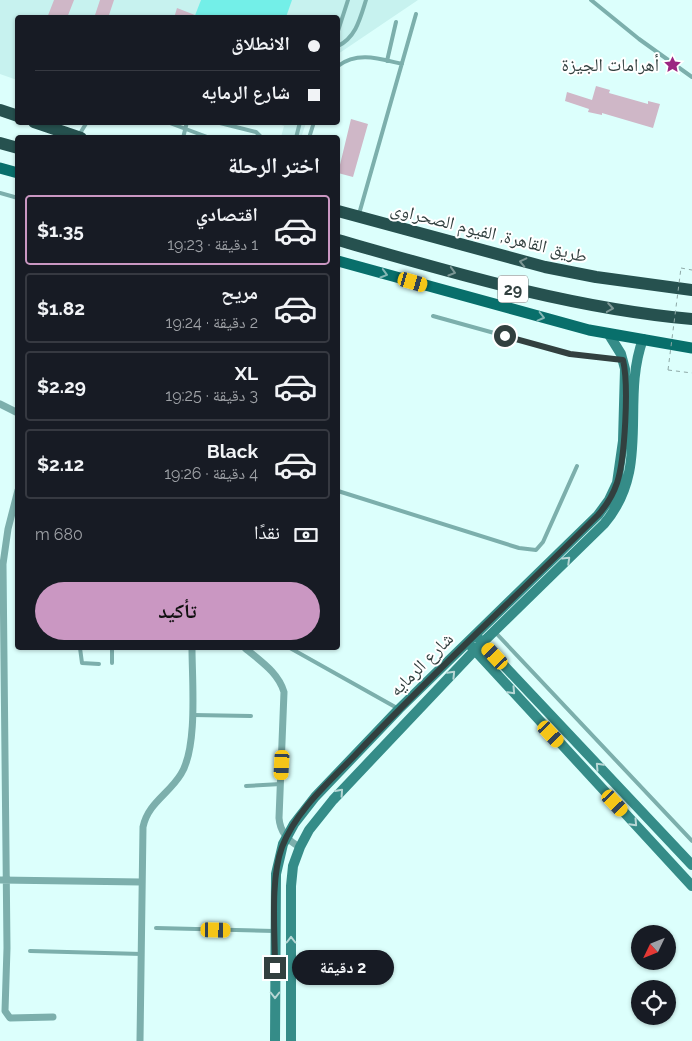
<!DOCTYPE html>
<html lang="ar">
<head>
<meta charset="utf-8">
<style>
  :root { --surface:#171b24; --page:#20242c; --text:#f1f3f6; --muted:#9ea1a6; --line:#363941; --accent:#ca97c2 }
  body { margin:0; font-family:Raleway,"Noto Naskh Arabic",sans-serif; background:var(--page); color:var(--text); direction:rtl; height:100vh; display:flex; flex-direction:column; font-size:19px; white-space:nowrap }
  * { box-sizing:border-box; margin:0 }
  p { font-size:16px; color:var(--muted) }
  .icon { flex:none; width:28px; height:28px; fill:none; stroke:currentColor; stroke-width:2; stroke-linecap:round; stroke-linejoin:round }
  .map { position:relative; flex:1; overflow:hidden; direction:ltr }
  .details { position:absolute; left:15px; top:135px; width:325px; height:515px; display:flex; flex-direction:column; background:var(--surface); border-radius:5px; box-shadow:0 1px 4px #0004; direction:rtl }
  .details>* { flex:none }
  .guide { position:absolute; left:15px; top:15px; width:325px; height:110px; border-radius:5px; box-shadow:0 1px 4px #0004; direction:rtl; display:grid; align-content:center; height:110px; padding:0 20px; background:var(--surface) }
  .needle { width:32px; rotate:227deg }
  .controls { position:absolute; left:631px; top:925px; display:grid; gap:10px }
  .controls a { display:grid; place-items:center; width:45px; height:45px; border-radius:50%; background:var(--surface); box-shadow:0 1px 4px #0004; font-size:25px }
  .end { position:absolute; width:22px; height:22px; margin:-11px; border:6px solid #32403f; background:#fff; box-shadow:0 0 0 2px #fff }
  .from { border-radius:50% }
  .bubble { position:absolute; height:35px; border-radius:18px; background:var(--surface); box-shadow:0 1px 4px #0004; font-size:16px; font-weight:700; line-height:35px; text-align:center; direction:rtl }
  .car { position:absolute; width:15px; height:30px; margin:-15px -8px; border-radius:6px; box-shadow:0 0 4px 1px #0007; background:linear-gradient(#f5c518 24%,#345 0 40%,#f5c518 0 76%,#345 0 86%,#f5c518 0) }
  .guide b { display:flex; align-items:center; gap:18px; height:48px; font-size:19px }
  .guide b+b { border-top:1px solid var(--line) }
  .guide i { width:12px; height:12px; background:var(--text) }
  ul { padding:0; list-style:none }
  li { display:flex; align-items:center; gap:15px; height:70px; margin:0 10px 8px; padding:0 10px; border:2px solid var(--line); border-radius:5px }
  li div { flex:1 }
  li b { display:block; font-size:19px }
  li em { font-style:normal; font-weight:700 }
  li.on { border-color:var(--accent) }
  li>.icon { width:45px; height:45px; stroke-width:1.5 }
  h2 { padding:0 20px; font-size:22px; line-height:60px }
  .pay { display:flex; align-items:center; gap:12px; height:55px; padding:0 20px; font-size:19px }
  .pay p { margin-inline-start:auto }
  .cta { display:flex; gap:10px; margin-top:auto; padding:10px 20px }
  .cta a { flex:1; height:58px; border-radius:30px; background:var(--accent); color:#111; font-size:20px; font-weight:700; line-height:58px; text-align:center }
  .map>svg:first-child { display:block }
  .built { fill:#c7f2ef }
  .green { fill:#73efe8 }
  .building { fill:#cfb7c7 }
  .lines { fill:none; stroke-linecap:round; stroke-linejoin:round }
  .path { stroke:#8fa9a7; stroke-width:1; stroke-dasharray:4 4; stroke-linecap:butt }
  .lane { stroke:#7cafac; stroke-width:4 }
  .street { stroke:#7cafac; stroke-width:7 }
  .secondary { stroke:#358c88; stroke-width:10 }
  .primary { stroke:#086f6b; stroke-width:11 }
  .highway { stroke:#26514f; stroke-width:12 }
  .path-bridge { stroke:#8fa9a7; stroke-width:1; stroke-dasharray:4 4; stroke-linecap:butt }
  .oneway { stroke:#7d9795 }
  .oneway2 { stroke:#84b7b5 }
  .oneway3 { stroke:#b8d7d5 }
  .route { stroke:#32403f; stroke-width:6 }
  .labels { text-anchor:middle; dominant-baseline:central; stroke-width:4; stroke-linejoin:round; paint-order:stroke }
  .shield { fill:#fff; stroke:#707979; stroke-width:1 }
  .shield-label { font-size:16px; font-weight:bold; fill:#32403f }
  .poi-label { font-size:18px; fill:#32403f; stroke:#fff; text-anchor:end }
  .street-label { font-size:18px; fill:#32403f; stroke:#fff }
</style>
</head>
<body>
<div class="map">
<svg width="692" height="1041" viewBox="0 0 692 1041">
  <rect width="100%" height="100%" fill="#dcfffc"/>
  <path class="built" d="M0,0H418L338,54V18H18L17,80L0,74Z
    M275,123H306L301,138L281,137L284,126Z"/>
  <path class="green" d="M201,0H292L286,17L194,18Z"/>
  <path class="building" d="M54,0H74L67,18H47Z
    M100,0H114L108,18H94Z
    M177,8L200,17V18H174Z
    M596,86L610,90L609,93L648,104V101L660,104L653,128L602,113V115L588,112L589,109L565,101L567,92L592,100Z
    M351,119L368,124L353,177L338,173Z"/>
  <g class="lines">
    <path class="path" d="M681,268L692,270
      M668,370L692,373"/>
    <path class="lane" d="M591,0L639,39L692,77
      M338,31L348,0
      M338,46C356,37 360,19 366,0
      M387,61L396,22
      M338,66C358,51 380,59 402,64
      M167,122L210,138
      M216,122L256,132L262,138
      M79,135L87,122
      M183,138L187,122
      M296,138L300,122
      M309,138L314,122
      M0,193L18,198
      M359,214L416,14
      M433,316L570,354L621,360
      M338,491L519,548L536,550L543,542L577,466
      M495,632L692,841
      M80,648L82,663L99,664
      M290,648L397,708
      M112,663V648
      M193,715L251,716
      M246,786L281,784
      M156,928L274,931
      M30,951L142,954"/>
    <path class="street" d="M0,404L18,413
      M18,490L8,529L3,564L7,948L5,1011L10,1018L53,1017
      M245,648C260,661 278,672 284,692L279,818C280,831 288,841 300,847
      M0,880L141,882
      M140,1041L143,827C148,803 169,794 181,774C198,747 192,680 192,648"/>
    <path class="secondary" d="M479,639L692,865
      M471,646L692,886
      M275,1041L276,874L283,844L294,824L315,797L399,709L598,515L609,500L617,483L623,441L625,369L621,354L608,333
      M291,1041V886L293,866L300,847L309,830L333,800L475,650L604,524C652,468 620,402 643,339"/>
    <path class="primary" d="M0,168L18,173
      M338,261L589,330L692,348"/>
    <path class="highway" d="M0,110L18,116
      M34,122L81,138
      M0,143L18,148
      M338,211L545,267L596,277L692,290
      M338,240C454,273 570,308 692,319"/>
    <path class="path-bridge" d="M668,370L681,268"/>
  </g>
  <defs><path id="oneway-chevron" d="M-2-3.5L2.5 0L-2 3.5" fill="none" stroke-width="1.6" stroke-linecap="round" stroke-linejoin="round" transform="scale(1.25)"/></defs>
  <g class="oneway">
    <use href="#oneway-chevron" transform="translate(523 262) rotate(-167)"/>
    <use href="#oneway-chevron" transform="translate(452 272) rotate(16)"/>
    <use href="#oneway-chevron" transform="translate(610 308) rotate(9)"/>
  </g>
  <g class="oneway2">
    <use href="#oneway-chevron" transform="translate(384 274) rotate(16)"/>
    <use href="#oneway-chevron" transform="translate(541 317) rotate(14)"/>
  </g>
  <g class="oneway3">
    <use href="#oneway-chevron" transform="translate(567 560) rotate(-44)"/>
    <use href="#oneway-chevron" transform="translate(452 674) rotate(-46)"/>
    <use href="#oneway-chevron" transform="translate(512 691) rotate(47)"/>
    <use href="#oneway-chevron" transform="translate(599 766) rotate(-133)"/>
    <use href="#oneway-chevron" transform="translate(340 792) rotate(-48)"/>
    <use href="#oneway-chevron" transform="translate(634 823) rotate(47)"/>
    <use href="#oneway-chevron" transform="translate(291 940) rotate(-90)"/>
    <use href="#oneway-chevron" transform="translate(275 995) rotate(90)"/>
  </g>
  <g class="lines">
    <path class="route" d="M275,968C275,933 270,879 282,847C297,808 333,779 360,750C437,669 519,594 598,515C606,506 613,495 617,483C625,459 629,385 623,360L570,354L505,336"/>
  </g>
  <defs>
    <symbol id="sight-bare" viewBox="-9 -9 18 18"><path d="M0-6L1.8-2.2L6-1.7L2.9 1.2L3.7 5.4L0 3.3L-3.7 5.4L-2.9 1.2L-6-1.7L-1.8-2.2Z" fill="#9b2682" stroke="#fff" stroke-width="2.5" paint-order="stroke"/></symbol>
  </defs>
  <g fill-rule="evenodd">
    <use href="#sight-bare" x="660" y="52" width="25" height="25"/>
  </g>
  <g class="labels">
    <rect class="shield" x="498" y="275.5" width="30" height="27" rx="4"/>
    <g class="shield-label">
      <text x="513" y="289">29</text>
    </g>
    <g class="poi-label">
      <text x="659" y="64">أهرامات الجيزة</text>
    </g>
    <g class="street-label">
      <text transform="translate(489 232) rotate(14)">طريق القاهرة, الفيوم الصحراوى</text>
      <text transform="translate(421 664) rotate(-45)">شارع الرمايه</text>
    </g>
  </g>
</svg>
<div class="controls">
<a><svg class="needle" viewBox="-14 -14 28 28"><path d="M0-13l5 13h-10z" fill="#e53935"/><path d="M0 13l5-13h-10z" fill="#9ea1a6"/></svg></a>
<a><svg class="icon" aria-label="locate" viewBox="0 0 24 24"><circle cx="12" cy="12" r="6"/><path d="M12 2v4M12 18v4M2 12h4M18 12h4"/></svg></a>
</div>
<i class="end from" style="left:505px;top:336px"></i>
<i class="end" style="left:275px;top:968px"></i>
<div class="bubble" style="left:292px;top:950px;width:102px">2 دقيقة</div>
<i class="car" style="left:413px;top:282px;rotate:106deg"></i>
<i class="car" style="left:495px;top:656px;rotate:317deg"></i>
<i class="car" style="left:551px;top:734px;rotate:137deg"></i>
<i class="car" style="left:282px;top:765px;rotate:183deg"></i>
<i class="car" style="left:615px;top:803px;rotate:137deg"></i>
<i class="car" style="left:216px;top:930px;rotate:91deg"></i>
<div class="guide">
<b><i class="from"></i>الانطلاق</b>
<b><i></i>شارع الرمايه</b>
</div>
<section class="details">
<h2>اختر الرحلة</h2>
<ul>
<li class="on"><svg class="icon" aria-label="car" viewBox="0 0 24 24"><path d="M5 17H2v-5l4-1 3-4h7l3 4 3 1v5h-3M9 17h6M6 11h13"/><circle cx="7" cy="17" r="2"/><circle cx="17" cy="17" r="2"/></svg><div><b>اقتصادي</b><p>1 دقيقة · 19:23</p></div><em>$1.35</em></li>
<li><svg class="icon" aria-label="car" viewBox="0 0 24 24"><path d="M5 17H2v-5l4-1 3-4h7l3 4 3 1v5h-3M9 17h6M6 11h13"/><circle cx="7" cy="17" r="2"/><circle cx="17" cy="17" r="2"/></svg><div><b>مريح</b><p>2 دقيقة · 19:24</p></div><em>$1.82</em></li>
<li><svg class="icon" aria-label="car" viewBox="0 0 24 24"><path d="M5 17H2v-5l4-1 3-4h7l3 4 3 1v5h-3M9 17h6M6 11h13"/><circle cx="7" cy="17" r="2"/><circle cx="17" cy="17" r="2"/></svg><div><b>XL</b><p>3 دقيقة · 19:25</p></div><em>$2.29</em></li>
<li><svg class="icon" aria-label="car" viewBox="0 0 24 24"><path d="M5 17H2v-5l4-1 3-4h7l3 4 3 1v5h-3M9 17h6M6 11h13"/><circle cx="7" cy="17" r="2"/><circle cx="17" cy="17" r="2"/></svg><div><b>Black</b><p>4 دقيقة · 19:26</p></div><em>$2.12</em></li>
</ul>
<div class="pay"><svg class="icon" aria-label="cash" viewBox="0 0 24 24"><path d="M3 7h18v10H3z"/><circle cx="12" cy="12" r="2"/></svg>نقدًا<p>680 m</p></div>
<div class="cta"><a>تأكيد</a></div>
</section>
</div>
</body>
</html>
